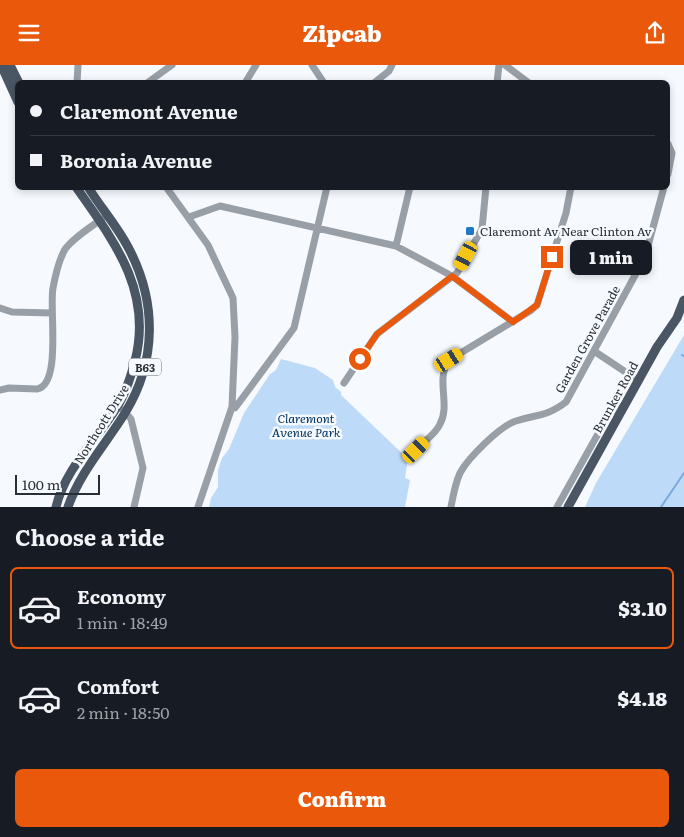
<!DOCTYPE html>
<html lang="en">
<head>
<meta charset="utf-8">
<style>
  :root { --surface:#171b24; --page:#20242c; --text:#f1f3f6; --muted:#9ea1a6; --line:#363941; --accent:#ea580c }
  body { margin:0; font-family:Literata,serif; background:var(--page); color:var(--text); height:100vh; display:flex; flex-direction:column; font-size:19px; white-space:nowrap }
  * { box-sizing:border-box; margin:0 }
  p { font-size:16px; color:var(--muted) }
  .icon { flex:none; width:28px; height:28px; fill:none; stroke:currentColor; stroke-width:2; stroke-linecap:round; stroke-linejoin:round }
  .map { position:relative; height:442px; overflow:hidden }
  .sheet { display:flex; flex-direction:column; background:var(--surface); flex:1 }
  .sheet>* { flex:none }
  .hud { position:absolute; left:15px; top:15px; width:655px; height:110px; border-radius:8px; box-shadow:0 2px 8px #0003; display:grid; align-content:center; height:110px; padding:0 15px; background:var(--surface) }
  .scale { position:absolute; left:15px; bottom:12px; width:85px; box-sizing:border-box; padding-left:5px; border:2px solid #282f36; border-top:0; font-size:14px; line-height:18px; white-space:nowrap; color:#282f36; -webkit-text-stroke:4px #f6fafe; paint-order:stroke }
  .end { position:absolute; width:22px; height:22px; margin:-11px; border:6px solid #ea580c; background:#fff; box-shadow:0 0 0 2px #fff }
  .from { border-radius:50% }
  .bubble { position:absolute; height:35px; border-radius:8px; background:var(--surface); box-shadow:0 2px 8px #0003; font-size:16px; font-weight:800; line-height:35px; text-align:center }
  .car { position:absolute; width:15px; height:30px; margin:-15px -8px; border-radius:6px; box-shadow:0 0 4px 1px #0007; background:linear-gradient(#f5c518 24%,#345 0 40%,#f5c518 0 76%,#345 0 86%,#f5c518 0) }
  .hud b { display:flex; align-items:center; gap:18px; height:48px; font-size:19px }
  .hud b+b { border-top:1px solid var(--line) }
  .hud i { width:12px; height:12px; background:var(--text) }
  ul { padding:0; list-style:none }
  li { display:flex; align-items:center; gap:15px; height:82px; margin:0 10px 8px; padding:0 5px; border:2px solid transparent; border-radius:8px }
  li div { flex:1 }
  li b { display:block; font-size:19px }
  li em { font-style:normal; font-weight:800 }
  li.on { border-color:var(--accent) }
  li>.icon { width:45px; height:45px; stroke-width:1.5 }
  h2 { padding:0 15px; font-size:22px; line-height:60px }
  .primary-button { display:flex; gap:10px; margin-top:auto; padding:10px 15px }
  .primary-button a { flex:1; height:58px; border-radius:8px; background:var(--accent); color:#fff; font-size:20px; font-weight:800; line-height:58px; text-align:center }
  header { display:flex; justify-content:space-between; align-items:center; height:65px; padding:0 15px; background:var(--accent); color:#fff; font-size:22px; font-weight:800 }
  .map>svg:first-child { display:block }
  .green { fill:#bedaf9 }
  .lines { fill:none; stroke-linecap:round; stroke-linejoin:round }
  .stream { stroke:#7ba9da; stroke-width:2 }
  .minor { stroke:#989fa7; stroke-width:7 }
  .major { stroke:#4a5664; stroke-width:9 }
  .route { stroke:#ea580c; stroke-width:6 }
  .poi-dot { fill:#2077c5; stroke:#f6fafe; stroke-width:2 }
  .labels { text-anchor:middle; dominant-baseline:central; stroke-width:5; stroke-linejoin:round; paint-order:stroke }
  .shield { fill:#f6fafe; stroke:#666c72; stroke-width:1 }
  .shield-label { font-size:11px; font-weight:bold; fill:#282f36 }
  .poi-label { font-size:12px; fill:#282f36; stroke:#f6fafe; text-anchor:start }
  .street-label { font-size:12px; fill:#282f36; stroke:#f6fafe }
  .park-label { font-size:12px; font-style:italic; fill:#003562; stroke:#f6fafe }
</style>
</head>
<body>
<header><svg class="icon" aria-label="menu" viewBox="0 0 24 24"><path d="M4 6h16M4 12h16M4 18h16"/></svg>Zipcab<svg class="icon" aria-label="share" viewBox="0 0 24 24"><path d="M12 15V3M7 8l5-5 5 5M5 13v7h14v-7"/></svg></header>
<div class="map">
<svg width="684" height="442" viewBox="0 0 684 442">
  <rect width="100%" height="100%" fill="#f6fafe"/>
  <path class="green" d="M684,270V442H585L596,418Z
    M281,294L315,303L333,315L335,322L341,327V330L408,394L405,413L410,415L405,442H209L211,433L218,422V405L222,393L229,384L244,348L270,309L276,305Z"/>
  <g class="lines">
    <path class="stream" d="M682,290L684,291
      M661,442L684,408"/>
    <path class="minor" d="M312,0L324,18
      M505,0L529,18
      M77,18L78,0
      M147,18L172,0
      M245,18L256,0
      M374,18L389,6L392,0
      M497,18L499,0
      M668,79L672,88L668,109
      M166,122L208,180L233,233L235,272L232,342L198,442
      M189,152L220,141L396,181L452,211L513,257
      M396,181L410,122
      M0,243L12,247L52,248
      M594,286L639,316
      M344,318L377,269L457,208L482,164L486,122
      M0,325L9,323L37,324C62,320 49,243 53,223C55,212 59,196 64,186C69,177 93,160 102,154
      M232,342L235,343L294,263L327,122
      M123,345L131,354L143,403L134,442
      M416,385C423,377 436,369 440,359C451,339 435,315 449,295L530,246L537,240L566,148L571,122
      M451,442C453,431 455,419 460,408C468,393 500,361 516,356C538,349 546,352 566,337L645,192L664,122
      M557,442L608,351L611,347L624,341"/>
    <path class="major" d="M1,0L18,37
      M10,0L19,18
      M56,442C65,404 97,374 117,342C126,328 131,311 135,296C153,226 114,176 76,122
      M68,442C80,407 106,379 125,348C157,296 157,236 128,182C117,161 101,143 88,122
      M568,442L657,282L677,253L684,235"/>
  </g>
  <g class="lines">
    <path class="route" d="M360,294L377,269L452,211L513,257L537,240L552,192"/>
  </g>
  <rect class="poi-dot" x="465" y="161" width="10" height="10" rx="2.5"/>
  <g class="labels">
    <rect class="shield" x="129" y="293.5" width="32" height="17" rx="4"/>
    <g class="shield-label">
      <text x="145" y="302">B63</text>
    </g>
    <g class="poi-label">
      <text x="480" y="166">Claremont Av Near Clinton Av</text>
    </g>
    <g class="street-label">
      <text transform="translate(587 274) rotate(-61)">Garden Grove Parade</text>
      <text transform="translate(615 332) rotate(-61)">Brunker Road</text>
      <text transform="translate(101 359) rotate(-58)">Northcott Drive</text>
    </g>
    <g class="park-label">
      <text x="306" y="353">Claremont<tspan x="306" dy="14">Avenue Park</tspan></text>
    </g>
  </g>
</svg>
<div class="scale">100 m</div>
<i class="end from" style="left:360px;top:294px"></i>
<i class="end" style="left:552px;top:192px"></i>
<div class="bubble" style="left:570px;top:175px;width:82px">1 min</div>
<i class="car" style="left:466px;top:191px;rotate:208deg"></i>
<i class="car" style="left:449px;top:295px;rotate:59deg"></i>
<i class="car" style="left:416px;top:385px;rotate:45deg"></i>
<div class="hud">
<b><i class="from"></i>Claremont Avenue</b>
<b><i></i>Boronia Avenue</b>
</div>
</div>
<section class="sheet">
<h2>Choose a ride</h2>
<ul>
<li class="on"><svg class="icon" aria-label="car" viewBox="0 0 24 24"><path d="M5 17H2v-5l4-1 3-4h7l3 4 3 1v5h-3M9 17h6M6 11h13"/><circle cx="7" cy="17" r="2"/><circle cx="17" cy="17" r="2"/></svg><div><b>Economy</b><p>1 min · 18:49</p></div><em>$3.10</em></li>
<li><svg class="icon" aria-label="car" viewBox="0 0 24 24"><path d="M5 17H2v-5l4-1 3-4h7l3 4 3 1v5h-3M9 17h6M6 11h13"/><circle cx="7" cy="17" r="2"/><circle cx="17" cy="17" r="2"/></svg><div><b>Comfort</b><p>2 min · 18:50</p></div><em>$4.18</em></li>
</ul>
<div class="primary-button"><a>Confirm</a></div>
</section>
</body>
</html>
